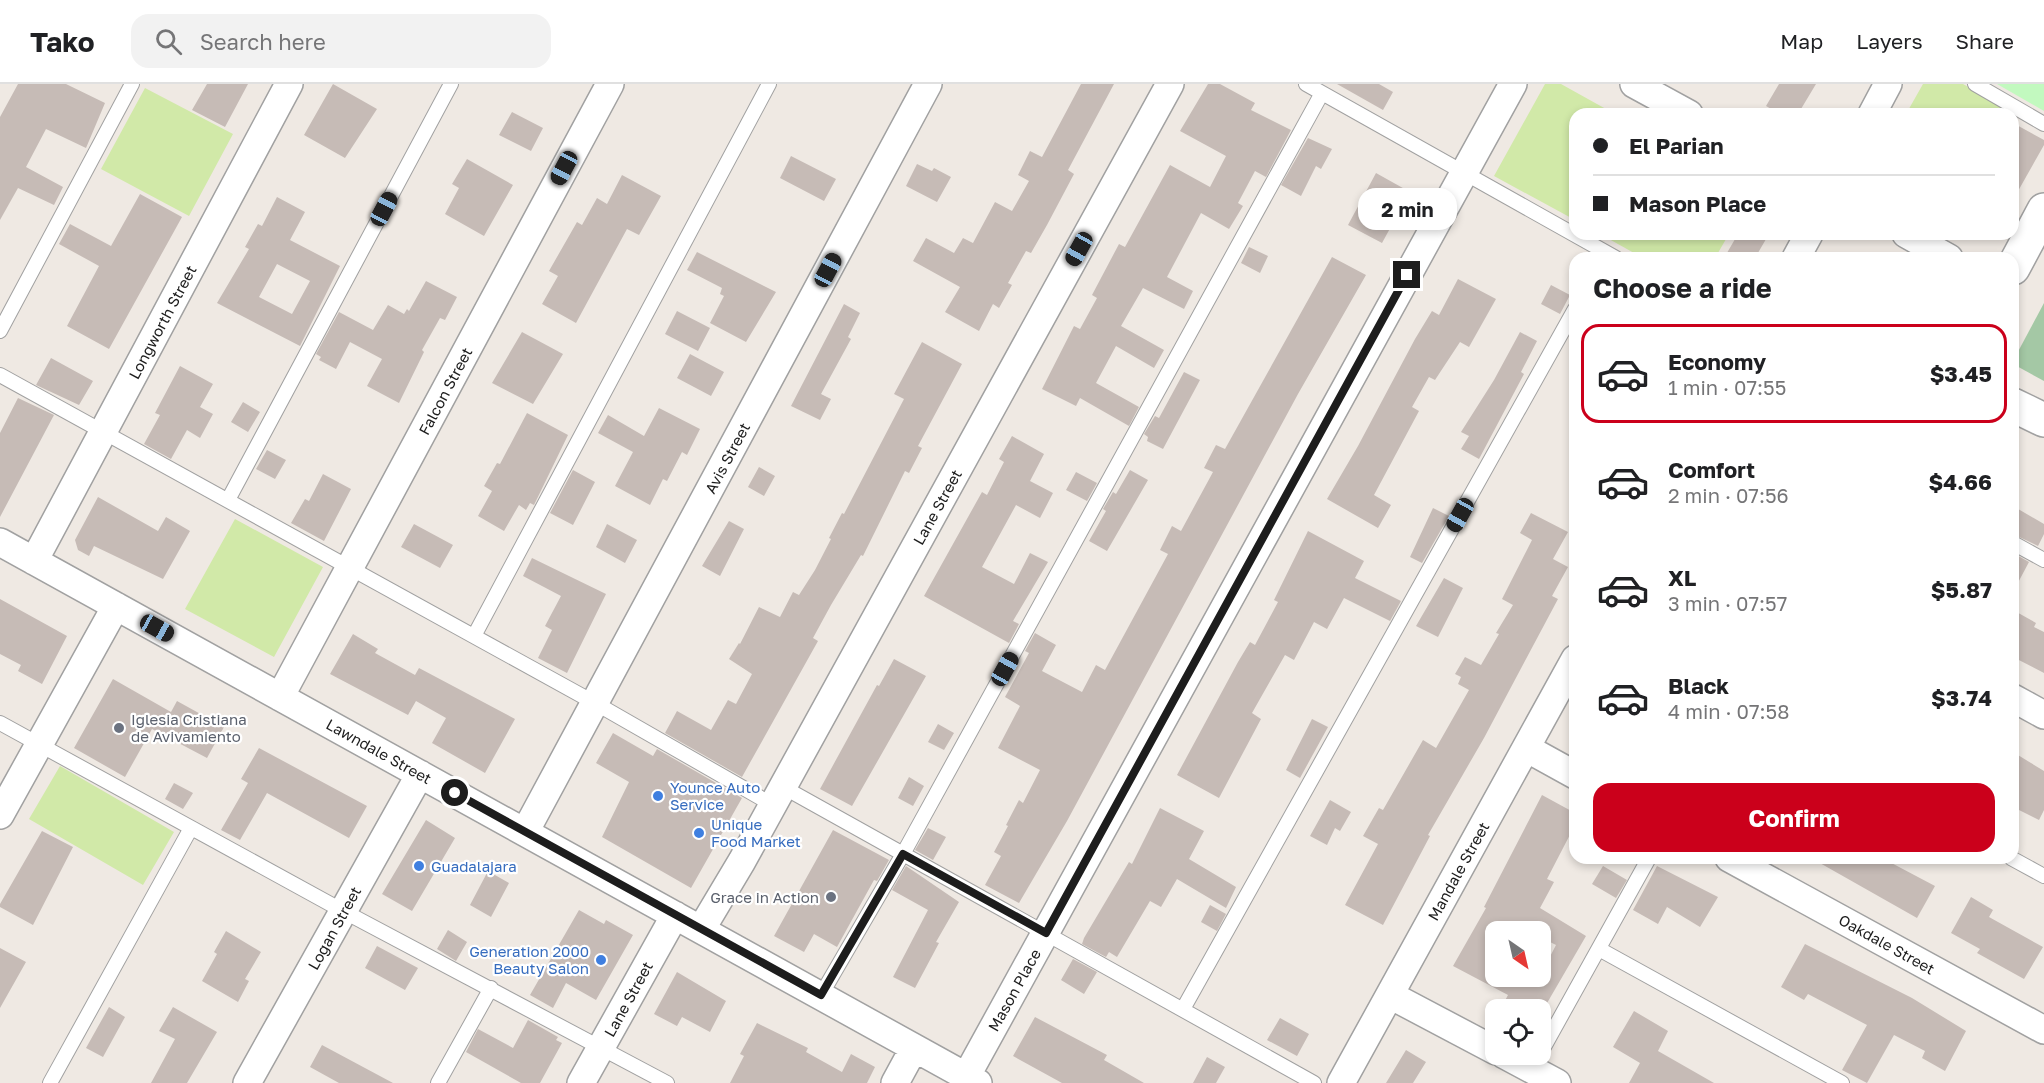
<!DOCTYPE html>
<html lang="en">
<head>
<meta charset="utf-8">
<style>
  :root { --surface:#fff; --page:#f2f2f2; --text:#202124; --muted:#757577; --line:#e0e0e0; --accent:#cb001b }
  body { margin:0; font-family:"Golos Text",sans-serif; background:var(--page); color:var(--text); height:100vh; display:flex; flex-direction:column; font-size:22px; white-space:nowrap }
  * { box-sizing:border-box; margin:0 }
  p { font-size:20px; color:var(--muted) }
  .icon { flex:none; width:33px; height:33px; fill:none; stroke:currentColor; stroke-width:2; stroke-linecap:round; stroke-linejoin:round }
  .map { position:relative; flex:1; overflow:hidden }
  .side { position:absolute; left:1569px; top:168px; width:450px; height:612px; display:flex; flex-direction:column; background:var(--surface); border-radius:18px; box-shadow:0 3px 9px #0003 }
  .side>* { flex:none }
  .banner { position:absolute; left:1569px; top:24px; width:450px; height:132px; border-radius:18px; box-shadow:0 3px 9px #0003; display:grid; align-content:center; height:132px; padding:0 24px; background:var(--surface) }
  .needle { width:39px; rotate:146deg }
  .buttons { position:absolute; left:1485px; top:837px; display:grid; gap:12px }
  .buttons a { display:grid; place-items:center; width:66px; height:66px; border-radius:12px; background:var(--surface); box-shadow:0 3px 9px #0003; font-size:30px }
  .end { position:absolute; width:27px; height:27px; margin:-14px; border:8px solid #1d1d1d; background:#fff; box-shadow:0 0 0 3px #fff }
  .from { border-radius:50% }
  .bubble { position:absolute; height:42px; border-radius:18px; background:var(--surface); box-shadow:0 3px 9px #0003; font-size:20px; font-weight:700; line-height:42px; text-align:center }
  .car { position:absolute; width:18px; height:36px; margin:-18px -9px; border-radius:8px; box-shadow:0 0 4px 2px #0007; background:linear-gradient(#222 24%,#8ab4d8 0 40%,#222 0 76%,#8ab4d8 0 86%,#222 0) }
  .banner b { display:flex; align-items:center; gap:21px; height:57px; font-size:22px }
  .banner b+b { border-top:2px solid var(--line) }
  .banner i { width:15px; height:15px; background:var(--text) }
  ul { padding:0; list-style:none }
  li { display:flex; align-items:center; gap:18px; height:99px; margin:0 12px 9px; padding:0 12px; border:3px solid transparent; border-radius:18px }
  li div { flex:1 }
  li b { display:block; font-size:22px }
  li em { font-style:normal; font-weight:700 }
  li.selected { border-color:var(--accent) }
  li>.icon { width:54px; height:54px; stroke-width:1.5 }
  h2 { padding:0 24px; font-size:27px; line-height:72px }
  .action { display:flex; gap:12px; margin-top:auto; padding:12px 24px }
  .action a { flex:1; height:69px; border-radius:18px; background:var(--accent); color:#fff; font-size:24px; font-weight:700; line-height:69px; text-align:center }
  header { display:flex; align-items:center; gap:36px; box-sizing:border-box; height:84px; padding:0 30px; background:var(--surface); border-bottom:2px solid var(--line) }
  header strong { font-size:28px }
  nav { display:flex; gap:33px; margin-inline-start:auto; font-size:21px }
  .search { width:420px; height:54px; background:var(--page); display:flex; align-items:center; gap:15px; box-sizing:border-box; padding:0 21px; border-radius:18px; color:var(--muted); font-size:22px }
  .map>svg:first-child { display:block }
  .grass { fill:#d1e9a8 }
  .cemetery { fill:#a4c8a5 }
  .park { fill:#c2f9bf }
  .building { fill:#c6bbb6; fill-rule:evenodd }
  .lines { fill:none; stroke-linecap:round; stroke-linejoin:round }
  .service-casing { stroke:#a1a1a1; stroke-width:16 }
  .minor-casing { stroke:#a1a1a1; stroke-width:30 }
  .tertiary-casing { stroke:#a1a1a1; stroke-width:36 }
  .service { stroke:#fff; stroke-width:14 }
  .minor { stroke:#fff; stroke-width:27 }
  .tertiary { stroke:#fff; stroke-width:33 }
  .route { stroke:#1d1d1d; stroke-width:8 }
  .worship-dot { fill:#6b7280; stroke:#fff; stroke-width:2 }
  .shop-dot { fill:#3f7fe0; stroke:#fff; stroke-width:2 }
  .labels { text-anchor:middle; dominant-baseline:central; stroke-width:4.5; stroke-linejoin:round; paint-order:stroke }
  .street-label { font-size:15px; fill:#1d1d1d; stroke:#fff }
  .worship-label { font-size:15px; fill:#5b616d; stroke:#fff; text-anchor:start }
  .shop-label { font-size:15px; fill:#366cbe; stroke:#fff; text-anchor:start }
</style>
</head>
<body>
<header>
<strong>Tako</strong>
<div class="search"><svg class="icon" aria-label="search" viewBox="0 0 24 24"><circle cx="10" cy="10" r="6"/><path d="M15 15l6 6"/></svg>Search here</div>
<nav><a>Map</a><a>Layers</a><a>Share</a></nav>
</header>
<div class="map">
<svg width="2044" height="999" viewBox="0 0 2044 999">
  <rect width="100%" height="100%" fill="#efe9e3"/>
  <path class="grass" d="M1545,0H1561L1615,30H1575V136L1494,92Z
    M1923,0H1963L2015,29L2013,33V30H1906Z
    M145,4L233,50L189,132L101,85Z
    M1600,150H1729L1715,174H1643Z
    M235,435L323,483L274,573L185,525Z
    M60,682L174,748L143,801L29,735Z"/>
  <path class="cemetery" d="M2044,219V297L2013,280V277Z"/>
  <path class="park" d="M1997,0H2044V27Z"/>
  <path class="building" d="M18,0H66L105,19L86,64L46,45L26,83L63,103L54,121L18,104L0,136V33Z
    M207,0H248L225,43L192,26Z
    M333,0L377,25L345,74L304,51Z
    M1081,0H1114L1068,86L1074,90L1047,141L1031,169L1026,167L1008,199L1012,201L999,224L993,220L979,247L945,228L960,203L913,177L926,154L954,169L963,154L973,159L995,118L1012,127L1029,97L1018,91L1030,67L1042,73Z
    M1208,0H1220L1255,19L1251,26L1291,46L1266,93L1255,87L1238,119L1243,122L1229,145L1201,129L1167,193L1193,207L1184,225L1143,204L1121,242L1164,266L1154,284L1116,262L1096,299L1139,323L1129,342L1080,314L1076,322L1042,305L1074,242L1080,245L1097,214L1092,211L1119,160L1125,163L1170,81L1210,103L1226,72L1180,47Z
    M1337,0H1379L1393,8L1383,26Z
    M1779,0H1816L1798,30H1780L1766,22Z
    M512,28L543,44L531,67L499,51Z
    M2013,39L2044,56V61L2013,116Z
    M1308,54L1332,65L1321,85L1316,82L1301,112L1281,101Z
    M791,72L836,95L824,117L780,94Z
    M467,75L513,101L484,152L445,130L459,104L452,100Z
    M917,80L932,87L934,84L951,93L937,118L906,102Z
    M1376,89L1410,108L1382,159L1348,141Z
    M622,91L661,112L639,151L627,145L576,239L542,220L558,192L549,187L577,138L582,141L597,114L607,120Z
    M140,110L182,133L109,265L67,242L99,182L59,160L70,140L111,162Z
    M277,113L305,128L290,156L340,182L300,262L217,219L249,165L245,163L258,140L262,142ZM277,180L310,197L292,230L259,213Z
    M1738,150H1769L1755,174H1724Z
    M1249,163L1268,172L1260,189L1241,179Z
    M697,168L776,208L746,258L710,239L724,212L720,210L722,204L687,186Z
    M1332,173L1366,191L1298,310L1067,737L1019,819L985,801L1001,772L994,768L1008,742L1006,741L1019,716L1023,719L1040,686L998,664L1020,622L1005,613L1029,569L1025,567L1035,549L1056,561L1042,587L1082,608L1096,581L1105,586L1168,470L1160,466L1172,442L1181,447L1213,388L1204,384L1216,361L1225,365Z
    M1458,195L1496,215L1469,263L1460,258L1435,296L1429,293L1412,323L1419,327L1374,411L1391,421L1378,444L1327,415L1358,362L1415,255L1432,227L1439,231Z
    M426,197L457,213L445,236L440,234L422,266L424,268L399,319L367,302L382,275L350,258L336,285L319,276L321,273L316,270L339,228L373,246L388,221L404,230L407,225L409,227Z
    M1551,201L1570,211L1560,230L1541,220Z
    M844,220L860,229L848,253L851,255L821,310L831,315L820,336L791,322Z
    M677,227L710,244L698,267L665,250Z
    M522,248L563,270L533,320L492,299Z
    M1520,248L1537,257L1521,288L1524,290L1479,375L1461,365L1469,352L1461,348L1494,296Z
    M922,258L962,280L918,362L922,364L909,389L905,387L863,472L861,471L831,521L813,554L818,557L742,693L665,649L677,627L711,646L728,616L736,620L752,590L729,575L739,559L740,560L759,523L780,533L793,508L799,511L815,486L831,455L829,454L842,429L844,430L904,315L894,310Z
    M690,270L724,288L711,312L677,294Z
    M51,274L93,297L79,321L36,301Z
    M180,282L213,300L200,323L213,330L200,354L187,346L171,375L144,360L160,331L155,329Z
    M1184,288L1200,296L1163,365L1147,357L1148,353L1144,350L1155,332L1159,334Z
    M18,314L54,331L0,433V349Z
    M243,318L260,328L248,348L231,338Z
    M659,324L700,345L687,371L682,368L667,397L663,395L650,421L615,402L633,368L598,349L608,331L644,352Z
    M527,329L568,351L534,421L530,419L526,426L519,421L504,447L478,432L492,407L484,402L497,379L500,380Z
    M1012,352L1044,370L1030,397L1053,409L1040,434L1016,421L982,483L1014,500L1030,469L1048,478L1013,537L1019,540L1009,559L924,512L982,408L987,411L1004,378L999,375Z
    M267,366L286,376L275,395L256,385Z
    M759,383L775,392L764,412L748,403Z
    M573,386L595,398L573,441L550,429Z
    M1130,386L1148,396L1107,467L1089,457L1106,427L1103,425L1113,408L1116,410Z
    M1076,388L1097,399L1087,417L1066,406Z
    M323,390L351,405L324,457L291,439L305,415L309,417Z
    M98,413L158,447L166,433L190,447L163,495L94,462L89,472L78,466L75,456Z
    M2013,422L2044,440V450L2038,462L2013,450Z
    M1433,424L1449,432L1422,479L1410,473Z
    M1531,429L1568,448L1553,475L1568,483L1552,512L1558,515L1484,654L1428,751L1430,752L1383,841L1345,821L1378,760L1363,752L1379,724L1383,726L1423,656L1436,664L1469,606L1458,600L1461,593L1455,590L1465,573L1481,581L1499,550L1496,549L1513,521L1502,515L1532,456L1520,449Z
    M729,437L744,445L720,492L702,482Z
    M414,440L453,461L440,484L401,463Z
    M607,440L637,456L625,479L596,463Z
    M1308,447L1364,477L1355,494L1401,517L1390,537L1344,514L1327,545L1314,538L1294,576L1285,571L1252,629L1261,635L1219,714L1177,691L1238,578L1250,558L1255,561L1278,518L1274,516Z
    M2013,469L2029,478L2013,508Z
    M532,474L606,510L567,589L538,574L552,546L545,542L561,512L523,492Z
    M1444,494L1463,504L1438,553L1416,542Z
    M0,515L67,552L42,600L18,587L21,581L0,570Z
    M2013,526L2036,539L2034,543L2044,548V589L2013,573Z
    M353,550L378,565L375,569L415,591L419,584L515,635L485,689L432,659L446,634L416,617L408,631L330,590Z
    M894,575L926,592L852,722L820,705L877,601L879,602Z
    M113,595L171,628L177,617L224,643L207,674L152,645L125,693L74,664Z
    M1312,635L1328,643L1300,694L1286,686Z
    M938,640L954,649L944,666L928,658Z
    M613,649L653,672L657,665L742,714L691,804L602,753L629,698L596,679Z
    M259,664L367,722L349,754L267,709L240,756L221,746L248,699L241,695Z
    M2013,668L2044,687V726L2039,736L2013,723Z
    M909,693L924,702L913,722L898,714Z
    M174,699L193,709L183,725L165,715Z
    M1542,711L1575,729V741L1547,795L1554,798L1540,824L1586,852L1543,926H1500L1508,911L1453,882L1486,824L1484,823ZM1496,848H1540V853L1556,861L1540,892H1496Z
    M1330,716L1351,728L1340,747L1335,744L1327,761L1310,752Z
    M1160,724L1204,747L1189,775L1236,803L1226,824L1177,795L1161,823L1150,817L1117,873L1109,868L1106,873L1082,860L1084,854L1129,778L1132,780Z
    M426,736L455,754L412,827L382,810Z
    M928,744L946,753L933,776L915,766Z
    M833,746L889,776L877,797L874,796L837,863L814,850L804,868L774,852Z
    M42,747L73,763L33,841L0,823V820Z
    M1811,774H1882L1935,802L1917,834Z
    M906,782L959,818L936,858L939,859L915,904L893,893L928,826L892,806Z
    M1603,782L1627,796L1616,814L1592,800Z
    M1657,782L1718,813L1700,843L1667,823L1658,840L1633,826Z
    M488,787L509,799L491,833L470,821Z
    M1971,813L1993,826L1989,833L2043,863L2024,895L1977,869L1980,865L1951,849Z
    M1210,821L1226,830L1217,847L1201,838Z
    M579,826L604,840L606,836L633,851L596,916L566,899L553,924L530,911Z
    M448,846L467,858L456,877L437,865Z
    M226,847L261,868L245,895L249,897L238,918L202,897L217,870L214,868Z
    M1805,860L1912,914L1966,947L1945,987L1922,974L1925,967L1894,951L1867,999L1842,986L1867,941L1808,910L1804,916L1781,903Z
    M377,862L418,884L405,906L365,884Z
    M0,864L26,878L0,924Z
    M1073,875L1097,888L1084,910L1061,896Z
    M677,888L726,917L710,948L682,933L677,942L654,930Z
    M109,923L125,933L103,973L86,964Z
    M173,923L217,948L187,999H151L175,955L159,947Z
    M1634,927L1668,947L1658,967L1714,999H1629L1640,979L1613,963Z
    M1035,933L1107,971L1104,976L1144,999H1062L1013,972Z
    M1280,934L1309,950L1297,972L1267,956Z
    M528,936L558,953L556,956L562,959L540,999H521L466,968L478,945L513,964Z
    M757,939L808,964L806,968L842,988L851,970L875,983L867,999H730L744,972L740,970Z
    M322,961L393,999H339L310,983Z
    M1406,966L1426,978L1413,999H1386Z
    M1207,973L1225,983L1216,999H1193Z"/>
  <g class="lines">
    <defs>
      <path id="service" d="M1306,0L1616,174
        M1975,0L2044,40
        M0,247L132,0
        M0,291L595,619L773,721
        M228,416L451,0
        M2013,459L2044,476
        M474,552L769,0
        M0,639L343,827L667,999
        M783,703L1314,999
        M2011,774L2044,792
        M1599,865L1842,999
        M821,911L903,770L1322,9
        M1183,925L1575,225
        M1540,970L1649,774
        M50,999L191,744
        M438,999L491,904"/>
      <path id="minor" d="M1634,0L1689,30
        M1872,30L1888,0
        M1906,150L1949,174
        M1796,174L1809,150
        M0,458L978,999
        M34,477L289,0
        M280,613L610,0
        M2013,614L2044,631
        M1526,664L1575,691
        M0,731L116,522
        M525,748L928,0
        M1729,774L2044,946
        M702,844L742,777L1170,0
        M1390,911L1496,967
        M1503,970L1557,999
        M966,993L1513,0
        M247,999L420,690
        M581,999L675,831
        M895,999L914,964
        M1341,999L1575,575"/>
      <path id="tertiary" d="M2013,184L2044,126
        M2013,321L2044,336"/>
    </defs>
    <use href="#service" class="service-casing"/>
    <use href="#minor" class="minor-casing"/>
    <use href="#tertiary" class="tertiary-casing"/>
    <use href="#service" class="service"/>
    <use href="#minor" class="minor"/>
    <use href="#tertiary" class="tertiary"/>
  </g>
  <g class="lines">
    <path class="route" d="M455,709L821,911L903,770L1046,849L1407,191"/>
  </g>
  <g class="worship-dot">
    <circle cx="119" cy="644" r="6"/>
    <circle cx="831" cy="813" r="6"/>
  </g>
  <g class="shop-dot">
    <circle cx="658" cy="712" r="6"/>
    <circle cx="699" cy="749" r="6"/>
    <circle cx="419" cy="782" r="6"/>
    <circle cx="601" cy="876" r="6"/>
  </g>
  <g class="labels">
    <g class="street-label">
      <text transform="translate(162 238) rotate(-62)">Longworth Street</text>
      <text transform="translate(445 307) rotate(-62)">Falcon Street</text>
      <text transform="translate(727 374) rotate(-62)">Avis Street</text>
      <text transform="translate(937 423) rotate(-61)">Lane Street</text>
      <text transform="translate(379 667) rotate(29)">Lawndale Street</text>
      <text transform="translate(1458 787) rotate(-61)">Mandale Street</text>
      <text transform="translate(334 844) rotate(-61)">Logan Street</text>
      <text transform="translate(1887 860) rotate(29)">Oakdale Street</text>
      <text transform="translate(1014 906) rotate(-61)">Mason Place</text>
      <text transform="translate(628 915) rotate(-61)">Lane Street</text>
    </g>
    <g class="worship-label">
      <text x="131" y="635">Iglesia Cristiana<tspan x="131" dy="17">de Avivamiento</tspan></text>
      <text x="819" y="813" text-anchor="end">Grace in Action</text>
    </g>
    <g class="shop-label">
      <text x="670" y="703">Younce Auto<tspan x="670" dy="17">Service</tspan></text>
      <text x="711" y="740">Unique<tspan x="711" dy="17">Food Market</tspan></text>
      <text x="431" y="782">Guadalajara</text>
      <text x="589" y="867" text-anchor="end">Generation 2000<tspan x="589" dy="17">Beauty Salon</tspan></text>
    </g>
  </g>
</svg>
<div class="buttons">
<a><svg class="needle" viewBox="-14 -14 28 28"><path d="M0-13l5 13h-10z" fill="#e53935"/><path d="M0 13l5-13h-10z" fill="#757577"/></svg></a>
<a><svg class="icon" aria-label="locate" viewBox="0 0 24 24"><circle cx="12" cy="12" r="6"/><path d="M12 2v4M12 18v4M2 12h4M18 12h4"/></svg></a>
</div>
<i class="end from" style="left:455px;top:709px"></i>
<i class="end" style="left:1407px;top:191px"></i>
<div class="bubble" style="left:1358px;top:104px;width:99px">2 min</div>
<i class="car" style="left:564px;top:84px;rotate:208deg"></i>
<i class="car" style="left:384px;top:125px;rotate:28deg"></i>
<i class="car" style="left:1079px;top:165px;rotate:209deg"></i>
<i class="car" style="left:828px;top:186px;rotate:28deg"></i>
<i class="car" style="left:1460px;top:431px;rotate:209deg"></i>
<i class="car" style="left:157px;top:544px;rotate:119deg"></i>
<i class="car" style="left:1005px;top:585px;rotate:29deg"></i>
<div class="banner">
<b><i class="from"></i>El Parian</b>
<b><i></i>Mason Place</b>
</div>
<section class="side">
<h2>Choose a ride</h2>
<ul>
<li class="selected"><svg class="icon" aria-label="car" viewBox="0 0 24 24"><path d="M5 17H2v-5l4-1 3-4h7l3 4 3 1v5h-3M9 17h6M6 11h13"/><circle cx="7" cy="17" r="2"/><circle cx="17" cy="17" r="2"/></svg><div><b>Economy</b><p>1 min · 07:55</p></div><em>$3.45</em></li>
<li><svg class="icon" aria-label="car" viewBox="0 0 24 24"><path d="M5 17H2v-5l4-1 3-4h7l3 4 3 1v5h-3M9 17h6M6 11h13"/><circle cx="7" cy="17" r="2"/><circle cx="17" cy="17" r="2"/></svg><div><b>Comfort</b><p>2 min · 07:56</p></div><em>$4.66</em></li>
<li><svg class="icon" aria-label="car" viewBox="0 0 24 24"><path d="M5 17H2v-5l4-1 3-4h7l3 4 3 1v5h-3M9 17h6M6 11h13"/><circle cx="7" cy="17" r="2"/><circle cx="17" cy="17" r="2"/></svg><div><b>XL</b><p>3 min · 07:57</p></div><em>$5.87</em></li>
<li><svg class="icon" aria-label="car" viewBox="0 0 24 24"><path d="M5 17H2v-5l4-1 3-4h7l3 4 3 1v5h-3M9 17h6M6 11h13"/><circle cx="7" cy="17" r="2"/><circle cx="17" cy="17" r="2"/></svg><div><b>Black</b><p>4 min · 07:58</p></div><em>$3.74</em></li>
</ul>
<div class="action"><a>Confirm</a></div>
</section>
</div>
</body>
</html>
